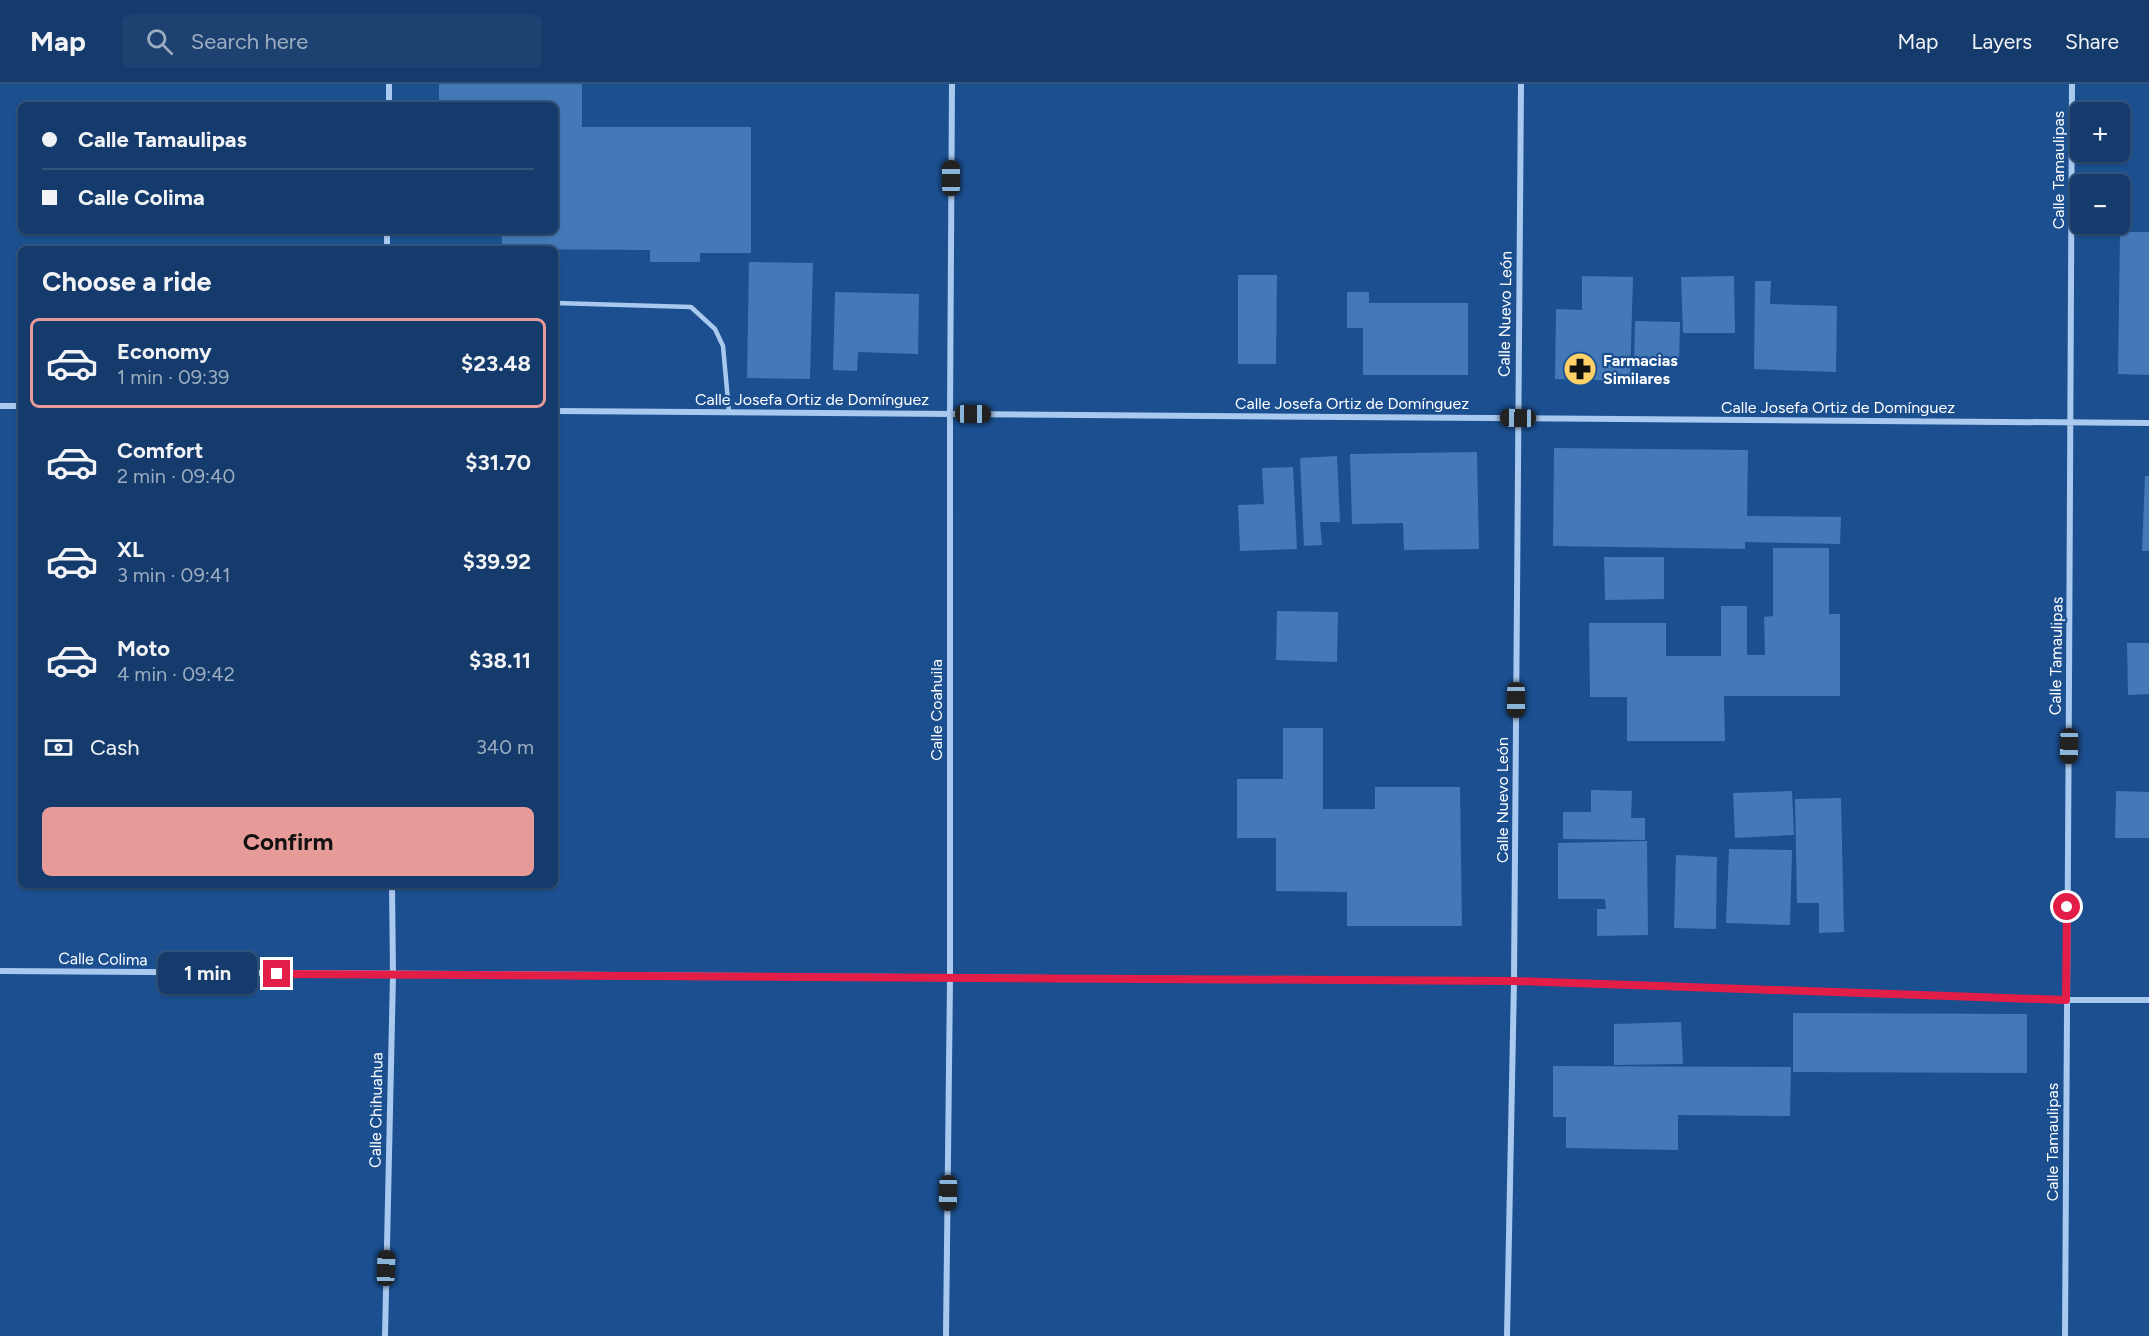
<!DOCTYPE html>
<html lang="en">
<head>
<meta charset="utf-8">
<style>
  :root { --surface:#143b6b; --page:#1d4271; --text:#f1f3f6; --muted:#9dadc1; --line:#33557e; --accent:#e69b98 }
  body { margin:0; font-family:Figtree,sans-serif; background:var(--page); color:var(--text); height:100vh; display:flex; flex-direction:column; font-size:22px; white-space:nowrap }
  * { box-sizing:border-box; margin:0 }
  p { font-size:20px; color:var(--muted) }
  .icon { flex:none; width:33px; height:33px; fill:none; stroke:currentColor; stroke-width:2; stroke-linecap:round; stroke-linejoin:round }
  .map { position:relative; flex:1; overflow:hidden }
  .drawer { position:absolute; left:18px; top:162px; width:540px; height:642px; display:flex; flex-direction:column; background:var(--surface); border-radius:9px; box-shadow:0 2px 4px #0004,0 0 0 2px var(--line) }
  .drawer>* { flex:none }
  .guide { position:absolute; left:18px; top:18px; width:540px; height:132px; border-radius:9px; box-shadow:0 2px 4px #0004,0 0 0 2px var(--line); display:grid; align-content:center; height:132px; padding:0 24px; background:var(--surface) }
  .controls { position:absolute; left:2070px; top:18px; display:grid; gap:12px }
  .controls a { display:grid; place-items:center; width:60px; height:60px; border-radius:9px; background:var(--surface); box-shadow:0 2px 4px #0004,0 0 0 2px var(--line); font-size:30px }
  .end { position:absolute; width:27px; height:27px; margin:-14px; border:8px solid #e11d48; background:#fff; box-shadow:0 0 0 3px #fff }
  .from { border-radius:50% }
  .bubble { position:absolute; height:42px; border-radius:9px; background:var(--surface); box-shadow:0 2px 4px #0004,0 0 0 2px var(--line); font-size:20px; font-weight:700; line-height:42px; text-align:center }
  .car { position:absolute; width:18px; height:36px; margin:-18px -9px; border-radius:8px; box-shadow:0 0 4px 2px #0007; background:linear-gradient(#222 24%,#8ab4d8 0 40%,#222 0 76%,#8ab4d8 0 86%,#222 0) }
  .guide b { display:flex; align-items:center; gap:21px; height:57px; font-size:22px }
  .guide b+b { border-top:2px solid var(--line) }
  .guide i { width:15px; height:15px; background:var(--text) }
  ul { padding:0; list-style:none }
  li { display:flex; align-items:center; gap:18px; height:90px; margin:0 12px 9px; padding:0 12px; border:3px solid transparent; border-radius:9px }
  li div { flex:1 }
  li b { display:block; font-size:22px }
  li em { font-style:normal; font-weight:700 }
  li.active { border-color:var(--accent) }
  li>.icon { width:54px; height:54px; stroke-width:1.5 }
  h2 { padding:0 24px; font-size:27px; line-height:72px }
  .pay { display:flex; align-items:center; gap:15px; height:66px; padding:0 24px; font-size:22px }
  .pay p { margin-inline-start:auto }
  .action { display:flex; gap:12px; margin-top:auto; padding:12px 24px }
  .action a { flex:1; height:69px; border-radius:9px; background:var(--accent); color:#111; font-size:24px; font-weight:700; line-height:69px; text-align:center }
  header { display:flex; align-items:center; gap:36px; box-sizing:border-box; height:84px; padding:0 30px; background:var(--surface); border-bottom:2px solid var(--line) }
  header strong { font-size:28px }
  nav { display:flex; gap:33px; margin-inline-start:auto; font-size:21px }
  .search { width:420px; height:54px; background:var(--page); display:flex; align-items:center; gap:15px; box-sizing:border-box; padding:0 21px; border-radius:9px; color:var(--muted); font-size:22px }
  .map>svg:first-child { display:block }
  .building { fill:#4478b7 }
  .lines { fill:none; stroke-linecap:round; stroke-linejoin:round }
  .lane { stroke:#a9c9ee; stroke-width:4.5 }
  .street { stroke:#a9c9ee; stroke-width:6 }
  .route { stroke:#e11d48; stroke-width:8 }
  .labels { text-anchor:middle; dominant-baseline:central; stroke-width:4.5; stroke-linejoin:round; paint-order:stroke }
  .street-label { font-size:16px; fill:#fff; stroke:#1b4f8f }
  .poi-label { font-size:16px; font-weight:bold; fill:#fff; stroke:#1b4f8f; text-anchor:start }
</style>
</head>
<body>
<header>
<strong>Map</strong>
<div class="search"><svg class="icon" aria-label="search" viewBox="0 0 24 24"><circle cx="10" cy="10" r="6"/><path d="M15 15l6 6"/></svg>Search here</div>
<nav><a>Map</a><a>Layers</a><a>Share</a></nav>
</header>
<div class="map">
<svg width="2149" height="1252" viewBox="0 0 2149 1252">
  <rect width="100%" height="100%" fill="#1b4f8f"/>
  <path class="building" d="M439,0H582V43H751V169H700V178H650V166L502,165V147H555V21H439Z
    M2120,148H2149V291L2118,290Z
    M749,178L813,179L810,295L747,294Z
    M1238,191H1277L1276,280H1238Z
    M1582,192L1633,193L1630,297L1555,295L1556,225L1582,226Z
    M1734,192L1735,249H1683L1681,193Z
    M1755,197H1771L1770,220L1837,222L1836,288L1754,285Z
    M835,208L919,210L918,270L858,268L857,287L833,286Z
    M1347,208H1369V219H1468V291H1363V244H1347Z
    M1635,237L1680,238L1679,281L1634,280Z
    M1554,364L1748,366L1747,432L1841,433L1840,460L1745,458V465L1553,462Z
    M1477,368L1479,465L1404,466L1403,439L1352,440L1350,370Z
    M1337,372L1340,438H1320L1322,461L1304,462L1300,374Z
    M1293,383L1297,465L1240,467L1238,421L1264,420L1262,384Z
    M2145,392H2149V467H2142Z
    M1773,464H1829V530H1840V612H1724L1725,657H1627V613H1590L1589,539H1666V572H1721V522H1747V571H1765L1764,533L1773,532Z
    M1604,473H1664V515L1605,516Z
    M1277,527L1338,528L1337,578L1276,576Z
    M2127,559H2149V610L2128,611Z
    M1283,644H1323V725H1375V703H1460L1462,842H1347V808L1276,807V754H1237V695H1283Z
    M1591,706L1632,707L1631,734H1645V756L1563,755V728H1591Z
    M1792,707L1794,751L1735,754L1733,709Z
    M2116,707L2149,708V754H2115Z
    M1841,714L1844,848L1819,849V819H1797L1795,715Z
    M1647,757L1648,851L1597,852V825H1606L1605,815H1558V759Z
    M1729,765L1792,766L1790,841L1726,839Z
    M1676,771L1717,773L1716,845L1674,844Z
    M1793,929L2027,930V989L1793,988Z
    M1681,938L1683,980L1614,981V940Z
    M1553,982L1791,983L1790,1032L1678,1031V1066L1566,1064V1033H1553Z"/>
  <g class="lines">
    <path class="lane" d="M555,219L691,223L715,245L723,262L729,328"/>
    <path class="street" d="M389,21V0
      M387,165V147
      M0,322H21
      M555,327L2149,339
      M0,887L1514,897L2066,916H2149
      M385,1252L393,891L392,801
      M946,1252L950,895V330L952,0
      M1507,1252L1514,897L1521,0
      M2065,1252C2066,835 2072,417 2072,0"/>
  </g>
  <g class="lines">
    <path class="route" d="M277,890L1514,897L2066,916L2067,823"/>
  </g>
  <defs>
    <symbol id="pharmacy-disc" viewBox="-11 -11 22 22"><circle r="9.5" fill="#ffd166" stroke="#1b4f8f"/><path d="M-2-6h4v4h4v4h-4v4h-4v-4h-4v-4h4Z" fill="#111"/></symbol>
  </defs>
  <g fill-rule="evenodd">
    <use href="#pharmacy-disc" x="1561" y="266" width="38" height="38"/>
  </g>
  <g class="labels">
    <g class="street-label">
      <text transform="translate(2058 86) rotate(-90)">Calle Tamaulipas</text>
      <text transform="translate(1505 230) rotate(-89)">Calle Nuevo León</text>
      <text x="812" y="315">Calle Josefa Ortiz de Domínguez</text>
      <text x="1352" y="319">Calle Josefa Ortiz de Domínguez</text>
      <text x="1838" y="323">Calle Josefa Ortiz de Domínguez</text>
      <text transform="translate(2056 572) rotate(-89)">Calle Tamaulipas</text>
      <text transform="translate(936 626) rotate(-90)">Calle Coahuila</text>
      <text transform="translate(1502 716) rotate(-90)">Calle Nuevo León</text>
      <text transform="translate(103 875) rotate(1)">Calle Colima</text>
      <text transform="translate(376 1026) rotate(-89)">Calle Chihuahua</text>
      <text transform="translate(2052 1058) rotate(-90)">Calle Tamaulipas</text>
    </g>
    <g class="poi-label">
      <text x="1603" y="276">Farmacias<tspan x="1603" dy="18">Similares</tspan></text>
    </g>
  </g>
</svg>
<div class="controls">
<a>+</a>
<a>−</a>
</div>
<i class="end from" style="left:2067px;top:823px"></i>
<i class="end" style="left:277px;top:890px"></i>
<div class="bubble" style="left:158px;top:868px;width:99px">1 min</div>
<i class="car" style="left:951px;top:94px;rotate:0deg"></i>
<i class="car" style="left:973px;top:330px;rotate:90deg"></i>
<i class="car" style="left:1518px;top:334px;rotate:271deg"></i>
<i class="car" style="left:1516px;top:616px;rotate:180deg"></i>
<i class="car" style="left:2069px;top:662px;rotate:181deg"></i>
<i class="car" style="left:948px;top:1109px;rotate:181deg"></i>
<i class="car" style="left:386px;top:1184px;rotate:2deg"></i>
<div class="guide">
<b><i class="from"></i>Calle Tamaulipas</b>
<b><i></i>Calle Colima</b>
</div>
<section class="drawer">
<h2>Choose a ride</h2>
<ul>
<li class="active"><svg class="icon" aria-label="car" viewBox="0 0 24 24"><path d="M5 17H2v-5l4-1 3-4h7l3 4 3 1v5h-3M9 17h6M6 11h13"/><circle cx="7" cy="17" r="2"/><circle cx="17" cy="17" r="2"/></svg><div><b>Economy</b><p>1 min · 09:39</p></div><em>$23.48</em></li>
<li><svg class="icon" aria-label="car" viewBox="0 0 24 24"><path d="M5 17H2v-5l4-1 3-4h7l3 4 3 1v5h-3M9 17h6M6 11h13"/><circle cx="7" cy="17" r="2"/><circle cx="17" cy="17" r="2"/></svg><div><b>Comfort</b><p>2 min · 09:40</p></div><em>$31.70</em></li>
<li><svg class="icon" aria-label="car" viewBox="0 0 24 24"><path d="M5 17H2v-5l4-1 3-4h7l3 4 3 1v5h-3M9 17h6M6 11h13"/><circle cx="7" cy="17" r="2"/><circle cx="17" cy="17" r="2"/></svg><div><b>XL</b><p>3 min · 09:41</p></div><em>$39.92</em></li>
<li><svg class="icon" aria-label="car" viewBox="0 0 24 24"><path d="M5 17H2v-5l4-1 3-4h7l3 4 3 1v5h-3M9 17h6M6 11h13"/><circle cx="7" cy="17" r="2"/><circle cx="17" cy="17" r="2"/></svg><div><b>Moto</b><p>4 min · 09:42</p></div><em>$38.11</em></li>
</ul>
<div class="pay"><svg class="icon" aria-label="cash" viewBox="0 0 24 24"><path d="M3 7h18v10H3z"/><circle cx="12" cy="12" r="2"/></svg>Cash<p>340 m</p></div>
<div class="action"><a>Confirm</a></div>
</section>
</div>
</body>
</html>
